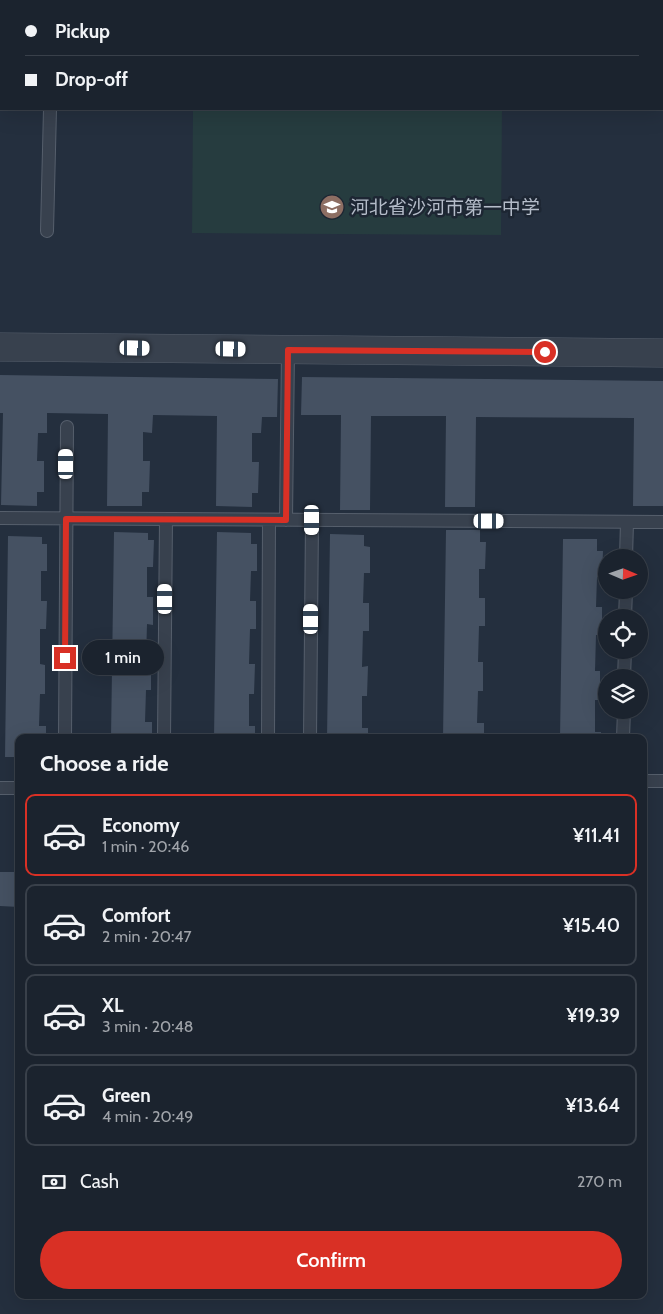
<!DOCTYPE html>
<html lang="en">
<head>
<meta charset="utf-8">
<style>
  :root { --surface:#1b232e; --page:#242b36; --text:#f1f3f6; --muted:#a0a4aa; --line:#39404a; --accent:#d93025 }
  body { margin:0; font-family:Cabin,"Noto Sans SC",sans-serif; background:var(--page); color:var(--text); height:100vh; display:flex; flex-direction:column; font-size:19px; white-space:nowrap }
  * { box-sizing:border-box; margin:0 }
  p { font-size:16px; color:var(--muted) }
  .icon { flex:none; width:28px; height:28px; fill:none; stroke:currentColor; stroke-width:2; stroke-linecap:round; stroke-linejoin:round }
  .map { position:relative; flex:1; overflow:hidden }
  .details { position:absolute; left:15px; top:734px; width:632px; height:565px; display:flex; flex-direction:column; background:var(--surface); border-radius:10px; box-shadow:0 5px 20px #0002,0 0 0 1px var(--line) }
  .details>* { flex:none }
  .banner { position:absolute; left:0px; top:0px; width:664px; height:110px; box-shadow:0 5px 20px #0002,0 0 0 1px var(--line); display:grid; align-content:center; height:110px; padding:0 25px; background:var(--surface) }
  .needle { width:32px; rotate:92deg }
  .buttons { position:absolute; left:598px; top:549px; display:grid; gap:10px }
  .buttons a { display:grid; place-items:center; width:50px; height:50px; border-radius:50%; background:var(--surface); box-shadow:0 5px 20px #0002,0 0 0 1px var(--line); font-size:25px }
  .end { position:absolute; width:22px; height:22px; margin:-11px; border:6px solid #d93025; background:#fff; box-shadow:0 0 0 2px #fff }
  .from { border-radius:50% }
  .bubble { position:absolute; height:35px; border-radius:18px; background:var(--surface); box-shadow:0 5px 20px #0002,0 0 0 1px var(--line); font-size:16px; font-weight:600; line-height:35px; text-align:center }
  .car { position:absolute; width:15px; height:30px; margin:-15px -8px; border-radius:6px; box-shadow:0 0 4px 1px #0007; background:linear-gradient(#fff 24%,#345 0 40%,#fff 0 76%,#345 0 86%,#fff 0) }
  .banner b { display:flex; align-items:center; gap:18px; height:48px; font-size:19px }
  .banner b+b { border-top:1px solid var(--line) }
  .banner i { width:12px; height:12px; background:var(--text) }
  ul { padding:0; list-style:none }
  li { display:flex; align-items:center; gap:15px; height:82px; margin:0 10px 8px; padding:0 15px; border:2px solid var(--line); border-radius:10px }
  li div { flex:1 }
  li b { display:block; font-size:19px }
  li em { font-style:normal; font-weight:600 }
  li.active { border-color:var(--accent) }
  li>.icon { width:45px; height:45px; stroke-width:1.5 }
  h2 { padding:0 25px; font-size:22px; line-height:60px }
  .pay { display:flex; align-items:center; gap:12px; height:55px; padding:0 25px; font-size:19px }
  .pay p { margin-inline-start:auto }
  .cta { display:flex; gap:10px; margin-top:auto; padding:10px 25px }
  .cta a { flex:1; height:58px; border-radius:30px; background:var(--accent); color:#fff; font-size:20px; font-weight:600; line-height:58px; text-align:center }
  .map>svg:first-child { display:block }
  .green { fill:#263c3f }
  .building { fill:#455162 }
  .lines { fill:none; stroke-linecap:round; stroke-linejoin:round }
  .service-casing { stroke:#565f6c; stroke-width:14 }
  .tertiary-casing { stroke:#565f6c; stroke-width:29 }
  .service { stroke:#38414e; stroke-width:12 }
  .tertiary { stroke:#38414e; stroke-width:28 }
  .route { stroke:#d93025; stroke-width:6 }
  .labels { text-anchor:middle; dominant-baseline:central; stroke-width:5; stroke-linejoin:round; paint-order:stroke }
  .poi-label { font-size:19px; fill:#b4bcc9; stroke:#1d2633; text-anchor:start }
</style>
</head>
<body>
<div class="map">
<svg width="663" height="1314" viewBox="0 0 663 1314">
  <rect width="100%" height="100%" fill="#242f3e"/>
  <path class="green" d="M193,109H502L501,235L192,233Z"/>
  <path class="building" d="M0,375L278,379L277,417H262L261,433H252V462H259L258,493H252V507L216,506L217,416L153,415L152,433L143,432V461H150L149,492H142V506H107L108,414L47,413V433H38L37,461H44V492H37V506L1,505L3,413H0Z
    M302,377L663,381V506H633L634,418L476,417L475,507H445L446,416H371L370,510H340L341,415H301Z
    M446,530H480V542H486L485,569H479V598H485V626H479L478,662H483V691H478L477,723H484V738H443Z
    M114,532L148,533V540H154L153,567H147V597H153V625L147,624L146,660L151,661V690H146L145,722H152V738H111Z
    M217,532L251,533V544H257V571H251L250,601H256V629H250L249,664H255L254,694H249V726H255V738H214Z
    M330,534L364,535V546L370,547V573H364L363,603H369V631H363L362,667L368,666L367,696H362V728H368V738H327Z
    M8,536L42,537V544H47V571H41V601H47L46,629H40V664L45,665V694H40L39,726H46V738H19V757H5Z
    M563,539H597V551H603L602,578L597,577L596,607H602V635H596L595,671H600V700H595V732H601V738H560Z
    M0,872H19V907L0,906Z"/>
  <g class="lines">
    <defs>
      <path id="service" d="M52,1V0
        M47,231L50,109
        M0,518L663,522
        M286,520L288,350
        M626,558L627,522
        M625,618L626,590
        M624,678L625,650
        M65,738L67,427
        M164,738L166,519
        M268,738L269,520
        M310,738L312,520
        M623,738L624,710
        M644,781H663
        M0,788H19"/>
      <path id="tertiary" d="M0,347L663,353"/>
    </defs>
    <use href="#service" class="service-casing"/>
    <use href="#tertiary" class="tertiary-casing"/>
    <use href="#service" class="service"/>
    <use href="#tertiary" class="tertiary"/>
  </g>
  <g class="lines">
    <path class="route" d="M65,658L66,519L286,520L288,350L545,352"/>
  </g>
  <defs>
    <symbol id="school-disc" viewBox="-11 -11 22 22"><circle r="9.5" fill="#8d6e63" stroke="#1d2633"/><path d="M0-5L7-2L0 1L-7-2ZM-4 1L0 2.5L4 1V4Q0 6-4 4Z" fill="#fff"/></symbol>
  </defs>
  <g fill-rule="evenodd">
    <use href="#school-disc" x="318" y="193" width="28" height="28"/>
  </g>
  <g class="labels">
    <g class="poi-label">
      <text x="350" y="207">河北省沙河市第一中学</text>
    </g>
  </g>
</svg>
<div class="buttons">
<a><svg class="needle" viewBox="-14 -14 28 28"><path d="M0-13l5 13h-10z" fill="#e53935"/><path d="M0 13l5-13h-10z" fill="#a0a4aa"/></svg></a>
<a><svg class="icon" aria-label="locate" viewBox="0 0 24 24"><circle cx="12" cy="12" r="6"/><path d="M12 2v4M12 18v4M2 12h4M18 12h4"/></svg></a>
<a><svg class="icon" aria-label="layers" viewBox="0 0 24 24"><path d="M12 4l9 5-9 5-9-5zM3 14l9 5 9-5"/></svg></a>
</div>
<i class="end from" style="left:545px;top:352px"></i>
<i class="end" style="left:65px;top:658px"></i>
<div class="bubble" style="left:82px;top:640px;width:82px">1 min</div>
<i class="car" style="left:135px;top:348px;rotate:91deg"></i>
<i class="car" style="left:231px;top:349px;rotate:91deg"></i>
<i class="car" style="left:66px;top:464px;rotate:0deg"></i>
<i class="car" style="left:312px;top:520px;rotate:180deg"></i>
<i class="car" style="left:489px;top:521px;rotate:90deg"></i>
<i class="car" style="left:165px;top:599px;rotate:0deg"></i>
<i class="car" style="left:311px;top:619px;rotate:0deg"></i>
<div class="banner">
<b><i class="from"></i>Pickup</b>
<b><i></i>Drop-off</b>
</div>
<section class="details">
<h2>Choose a ride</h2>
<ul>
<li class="active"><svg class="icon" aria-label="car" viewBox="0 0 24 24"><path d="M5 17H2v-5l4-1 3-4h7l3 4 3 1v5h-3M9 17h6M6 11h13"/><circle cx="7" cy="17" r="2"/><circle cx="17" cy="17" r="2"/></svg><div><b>Economy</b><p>1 min · 20:46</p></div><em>¥11.41</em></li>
<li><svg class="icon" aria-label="car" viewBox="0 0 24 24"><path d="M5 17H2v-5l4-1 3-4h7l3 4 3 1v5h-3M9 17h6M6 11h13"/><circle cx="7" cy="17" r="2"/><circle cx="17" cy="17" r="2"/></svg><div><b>Comfort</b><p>2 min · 20:47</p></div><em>¥15.40</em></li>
<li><svg class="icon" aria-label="car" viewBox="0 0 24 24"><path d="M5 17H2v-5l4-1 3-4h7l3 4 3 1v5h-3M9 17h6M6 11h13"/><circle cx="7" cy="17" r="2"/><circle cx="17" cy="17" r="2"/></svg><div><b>XL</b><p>3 min · 20:48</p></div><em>¥19.39</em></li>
<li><svg class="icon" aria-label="car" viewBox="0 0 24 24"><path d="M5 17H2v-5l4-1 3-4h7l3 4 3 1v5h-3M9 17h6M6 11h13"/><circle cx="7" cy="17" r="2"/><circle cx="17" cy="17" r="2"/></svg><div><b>Green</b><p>4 min · 20:49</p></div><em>¥13.64</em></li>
</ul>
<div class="pay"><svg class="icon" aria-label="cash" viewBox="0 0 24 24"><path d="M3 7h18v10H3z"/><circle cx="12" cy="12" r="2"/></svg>Cash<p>270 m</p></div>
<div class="cta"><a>Confirm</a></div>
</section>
</div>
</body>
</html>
